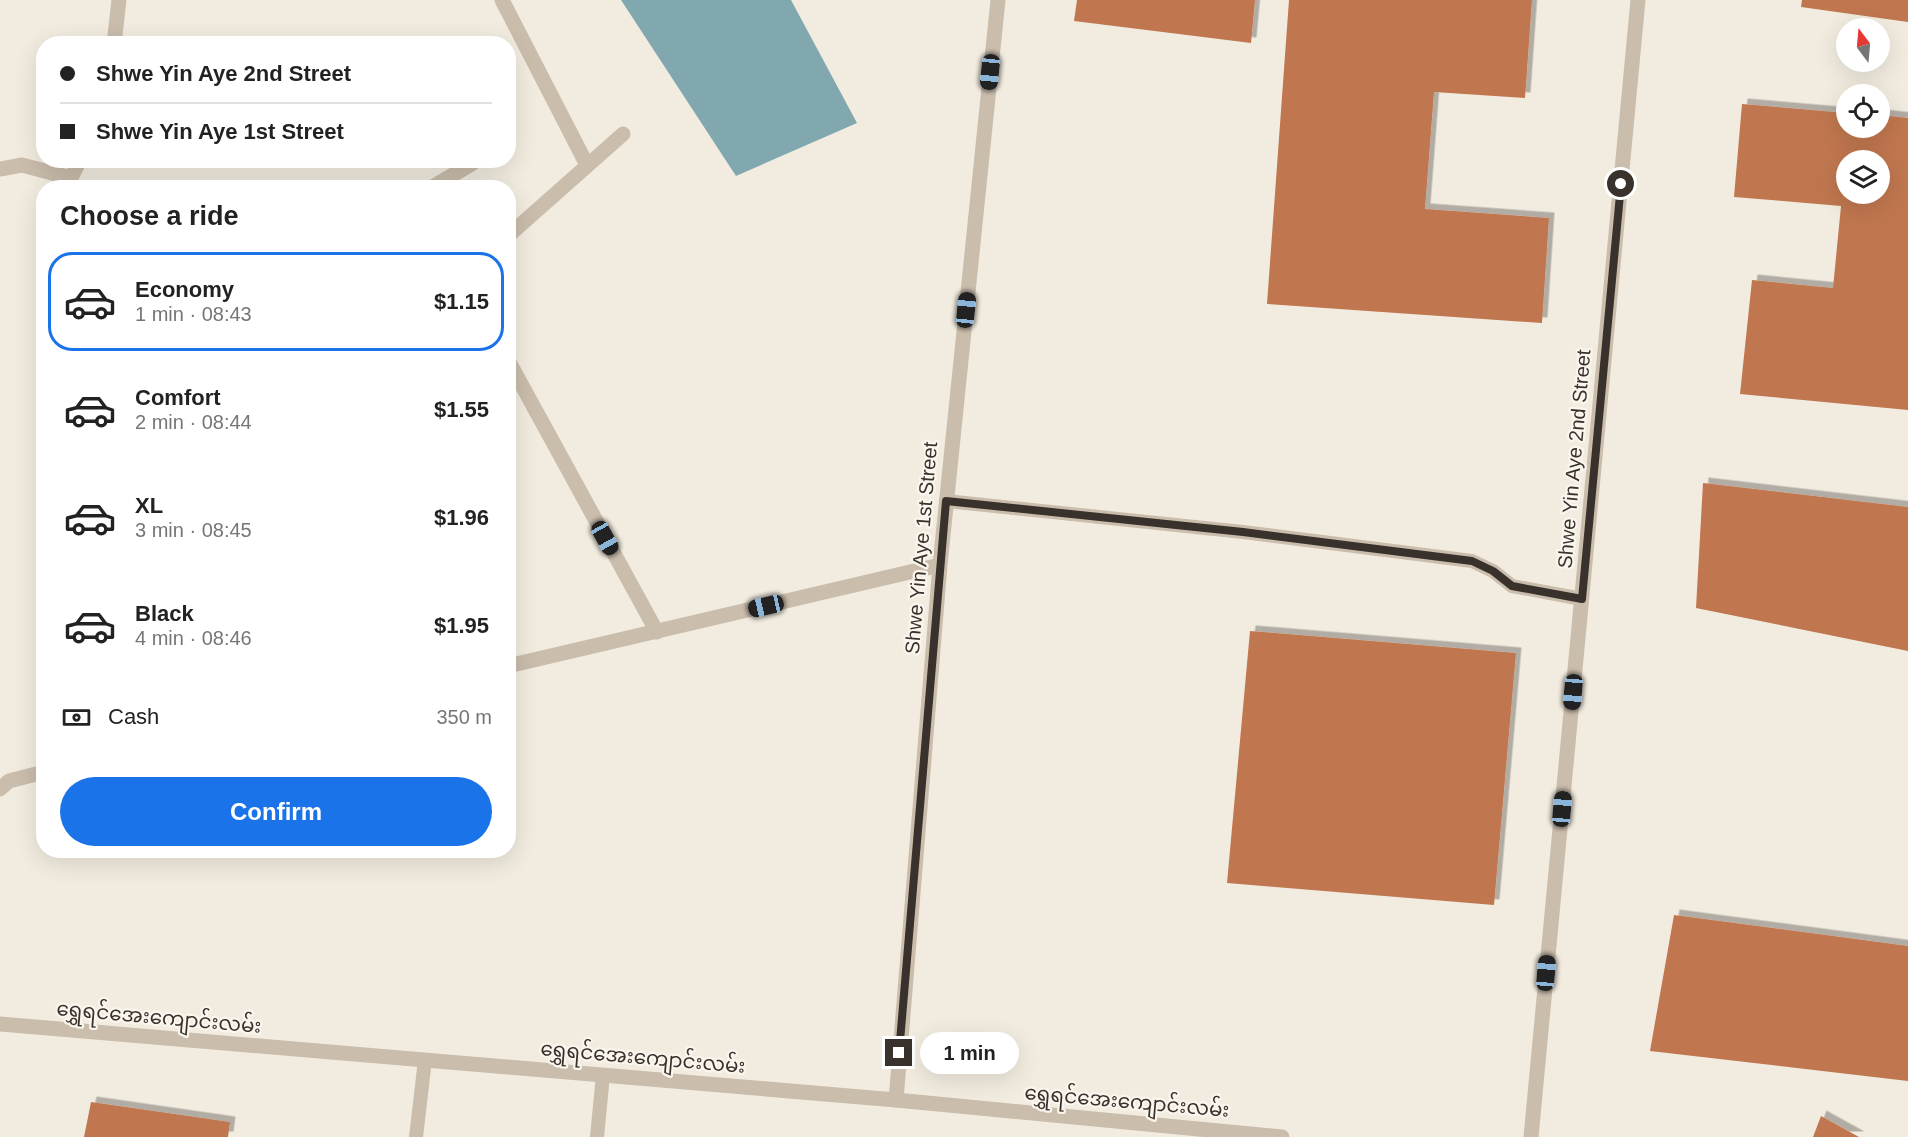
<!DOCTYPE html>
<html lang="en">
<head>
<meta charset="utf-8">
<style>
  :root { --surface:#fff; --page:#f6f6f6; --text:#222; --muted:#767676; --line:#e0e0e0; --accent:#1a73e8 }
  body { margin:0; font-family:Helvetica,"Noto Sans Myanmar",sans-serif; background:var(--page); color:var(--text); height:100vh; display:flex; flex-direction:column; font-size:22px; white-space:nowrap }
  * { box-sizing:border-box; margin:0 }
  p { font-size:20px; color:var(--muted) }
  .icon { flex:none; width:33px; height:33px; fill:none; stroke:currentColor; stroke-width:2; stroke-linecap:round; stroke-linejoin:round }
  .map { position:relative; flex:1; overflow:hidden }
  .side { position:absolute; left:36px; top:180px; width:480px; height:678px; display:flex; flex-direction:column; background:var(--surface); border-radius:24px; box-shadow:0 6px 24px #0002 }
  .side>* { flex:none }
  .hud { position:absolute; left:36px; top:36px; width:480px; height:132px; border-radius:24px; box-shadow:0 6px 24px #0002; display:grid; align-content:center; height:132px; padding:0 24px; background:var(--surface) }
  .needle { width:39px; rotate:344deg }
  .controls { position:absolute; left:1836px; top:18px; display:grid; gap:12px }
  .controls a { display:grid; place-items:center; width:54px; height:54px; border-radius:50%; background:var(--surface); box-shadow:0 6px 24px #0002; font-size:30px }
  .end { position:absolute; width:27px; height:27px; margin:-14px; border:8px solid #39312b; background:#fff; box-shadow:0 0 0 3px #fff }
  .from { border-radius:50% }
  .bubble { position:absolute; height:42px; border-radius:21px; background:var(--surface); box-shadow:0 6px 24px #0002; font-size:20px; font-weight:700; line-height:42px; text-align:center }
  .car { position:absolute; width:18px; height:36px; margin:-18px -9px; border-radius:8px; box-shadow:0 0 4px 2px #0007; background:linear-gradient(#222 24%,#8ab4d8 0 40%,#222 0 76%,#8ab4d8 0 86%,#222 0) }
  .hud b { display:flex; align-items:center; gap:21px; height:57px; font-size:22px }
  .hud b+b { border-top:2px solid var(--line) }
  .hud i { width:15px; height:15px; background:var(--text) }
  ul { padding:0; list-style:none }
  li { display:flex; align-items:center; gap:18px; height:99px; margin:0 12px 9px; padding:0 12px; border:3px solid transparent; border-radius:24px }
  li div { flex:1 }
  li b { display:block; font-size:22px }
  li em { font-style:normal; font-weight:700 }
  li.selected { border-color:var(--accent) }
  li>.icon { width:54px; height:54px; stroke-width:1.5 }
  h2 { padding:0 24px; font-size:27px; line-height:72px }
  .pay { display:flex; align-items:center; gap:15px; height:66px; padding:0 24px; font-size:22px }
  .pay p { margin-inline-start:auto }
  .primary-button { display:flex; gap:12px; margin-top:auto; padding:12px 24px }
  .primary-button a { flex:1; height:69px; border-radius:36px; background:var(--accent); color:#fff; font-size:24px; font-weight:700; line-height:69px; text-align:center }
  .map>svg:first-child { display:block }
  .water { fill:#80a8ae }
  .building { fill:#c07750; fill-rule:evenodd; filter:url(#shadow) }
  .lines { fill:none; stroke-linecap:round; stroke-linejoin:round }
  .service { stroke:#cabdac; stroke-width:14 }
  .minor { stroke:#cabdac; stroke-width:15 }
  .tertiary { stroke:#cabdac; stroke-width:15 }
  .route { stroke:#39312b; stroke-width:8 }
  .labels { text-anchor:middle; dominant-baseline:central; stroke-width:4.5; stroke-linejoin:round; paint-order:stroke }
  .street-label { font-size:20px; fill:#39312b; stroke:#faf5ed }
</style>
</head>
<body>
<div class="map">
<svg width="1908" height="1137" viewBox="0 0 1908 1137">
  <defs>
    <filter id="shadow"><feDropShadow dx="5.5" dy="-5.5" stdDeviation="0" flood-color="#0004"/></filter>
  </defs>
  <rect width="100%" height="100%" fill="#f2ece0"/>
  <path class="water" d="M621,0H791L857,123L736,176Z"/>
  <path class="building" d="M1077,0H1255L1251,43L1074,21Z
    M1289,0H1532L1525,98L1434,92L1425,209L1549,218L1542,323L1267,304Z
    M1802,0H1908V22L1801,7Z
    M1742,104L1846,113V128H1880V115L1908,118V410L1740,394L1752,280L1833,288L1841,206L1734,197ZM1846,160H1880V194H1846Z
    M1703,483L1908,507V651L1696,608Z
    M1250,631L1516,653L1494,905L1227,883Z
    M1674,915L1908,946V1081L1650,1051Z
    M91,1102L230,1122L228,1137H84Z
    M1821,1116L1859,1137H1813Z"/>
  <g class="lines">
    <path class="service" d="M946,501L1243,532L1472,561L1493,571L1512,586L1582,599
      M416,1137L425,1060
      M597,1137L603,1075"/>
    <path class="minor" d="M502,0L587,165
      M114,44L119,0
      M0,169L22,165L71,178
      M71,188V178L80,160
      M431,188L473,163
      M508,236L623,134
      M508,360L657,632
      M508,666L940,565
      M0,789L9,781L44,772
      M896,1100L940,565L998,0
      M1531,1137L1638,0"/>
    <path class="tertiary" d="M0,1024L896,1100L1282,1137"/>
  </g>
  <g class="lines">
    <path class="route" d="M899,1053L946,501L1243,532L1472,561L1493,571L1512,586L1582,599L1621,184"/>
  </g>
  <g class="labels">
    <g class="street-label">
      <text transform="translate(1574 459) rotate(-85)">Shwe Yin Aye 2nd Street</text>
      <text transform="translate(921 548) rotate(-85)">Shwe Yin Aye 1st Street</text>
      <text transform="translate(159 1017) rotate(5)">ရွှေရင်အေးကျောင်းလမ်း</text>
      <text transform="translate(643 1057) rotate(5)">ရွှေရင်အေးကျောင်းလမ်း</text>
      <text transform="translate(1127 1101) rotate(5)">ရွှေရင်အေးကျောင်းလမ်း</text>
    </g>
  </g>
</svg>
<div class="controls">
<a><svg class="needle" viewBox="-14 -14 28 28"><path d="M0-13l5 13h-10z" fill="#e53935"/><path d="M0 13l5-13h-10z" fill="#767676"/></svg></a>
<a><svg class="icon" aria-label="locate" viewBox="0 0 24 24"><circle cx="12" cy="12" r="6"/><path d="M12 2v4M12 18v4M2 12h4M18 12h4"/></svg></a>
<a><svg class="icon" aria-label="layers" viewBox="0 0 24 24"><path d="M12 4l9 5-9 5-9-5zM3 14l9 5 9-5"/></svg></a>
</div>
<i class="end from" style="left:1621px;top:184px"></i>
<i class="end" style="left:899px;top:1053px"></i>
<div class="bubble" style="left:920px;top:1032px;width:99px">1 min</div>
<i class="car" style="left:990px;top:72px;rotate:186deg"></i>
<i class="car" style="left:966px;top:310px;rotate:6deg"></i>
<i class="car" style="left:605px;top:538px;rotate:151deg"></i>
<i class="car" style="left:766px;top:606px;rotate:257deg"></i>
<i class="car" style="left:1573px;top:692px;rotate:185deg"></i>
<i class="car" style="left:1562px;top:809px;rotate:5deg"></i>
<i class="car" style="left:1546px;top:973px;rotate:5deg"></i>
<div class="hud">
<b><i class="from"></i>Shwe Yin Aye 2nd Street</b>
<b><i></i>Shwe Yin Aye 1st Street</b>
</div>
<section class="side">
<h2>Choose a ride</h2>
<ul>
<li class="selected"><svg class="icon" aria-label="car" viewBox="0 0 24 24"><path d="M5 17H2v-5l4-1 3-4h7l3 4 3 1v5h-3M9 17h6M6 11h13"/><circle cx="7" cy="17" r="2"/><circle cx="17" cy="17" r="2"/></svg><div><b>Economy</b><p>1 min · 08:43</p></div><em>$1.15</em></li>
<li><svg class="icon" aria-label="car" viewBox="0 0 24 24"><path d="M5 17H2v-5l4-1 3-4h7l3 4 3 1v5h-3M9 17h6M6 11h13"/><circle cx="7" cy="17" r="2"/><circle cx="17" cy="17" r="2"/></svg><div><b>Comfort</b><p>2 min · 08:44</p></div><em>$1.55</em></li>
<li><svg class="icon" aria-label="car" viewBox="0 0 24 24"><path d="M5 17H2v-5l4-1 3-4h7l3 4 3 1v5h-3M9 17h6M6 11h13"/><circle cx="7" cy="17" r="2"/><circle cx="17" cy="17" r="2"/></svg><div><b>XL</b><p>3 min · 08:45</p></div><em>$1.96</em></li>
<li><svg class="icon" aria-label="car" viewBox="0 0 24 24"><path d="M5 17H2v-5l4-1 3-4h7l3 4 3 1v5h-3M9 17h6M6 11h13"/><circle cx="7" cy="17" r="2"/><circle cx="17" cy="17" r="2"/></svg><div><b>Black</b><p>4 min · 08:46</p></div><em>$1.95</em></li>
</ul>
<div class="pay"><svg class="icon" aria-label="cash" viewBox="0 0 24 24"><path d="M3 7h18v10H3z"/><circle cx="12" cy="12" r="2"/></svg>Cash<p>350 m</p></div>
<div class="primary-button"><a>Confirm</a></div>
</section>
</div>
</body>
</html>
